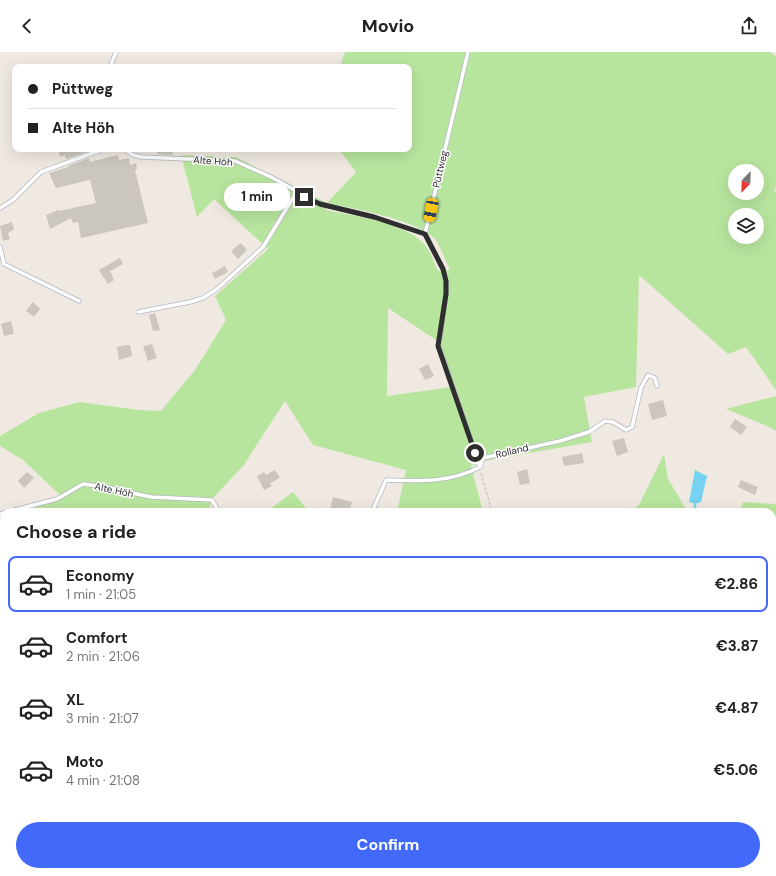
<!DOCTYPE html>
<html lang="en">
<head>
<meta charset="utf-8">
<style>
  :root { --surface:#fff; --page:#f6f6f6; --text:#222; --muted:#767676; --line:#e0e0e0; --accent:#4269fa }
  body { margin:0; font-family:"DM Sans",sans-serif; background:var(--page); color:var(--text); height:100vh; display:flex; flex-direction:column; font-size:15px; white-space:nowrap }
  * { box-sizing:border-box; margin:0 }
  p { font-size:13px; color:var(--muted) }
  .icon { flex:none; width:22px; height:22px; fill:none; stroke:currentColor; stroke-width:2; stroke-linecap:round; stroke-linejoin:round }
  .map { position:relative; flex:1; overflow:hidden }
  .sheet { position:absolute; left:0px; top:456px; width:776px; height:368px; display:flex; flex-direction:column; background:var(--surface); border-radius:12px 12px 0 0; box-shadow:0 4px 16px #0002 }
  .sheet>* { flex:none }
  .banner { position:absolute; left:12px; top:12px; width:400px; height:88px; border-radius:8px; box-shadow:0 4px 16px #0002; display:grid; align-content:center; height:88px; padding:0 16px; background:var(--surface) }
  .needle { width:26px; rotate:203deg }
  .buttons { position:absolute; left:728px; top:112px; display:grid; gap:8px }
  .buttons a { display:grid; place-items:center; width:36px; height:36px; border-radius:50%; background:var(--surface); box-shadow:0 4px 16px #0002; font-size:20px }
  .end { position:absolute; width:18px; height:18px; margin:-9px; border:5px solid #2e2e2e; background:#fff; box-shadow:0 0 0 2px #fff }
  .from { border-radius:50% }
  .bubble { position:absolute; height:28px; border-radius:14px; background:var(--surface); box-shadow:0 4px 16px #0002; font-size:13px; font-weight:700; line-height:28px; text-align:center }
  .car { position:absolute; width:12px; height:24px; margin:-12px -6px; border-radius:5px; box-shadow:0 0 3px 1px #0007; background:linear-gradient(#f5c518 24%,#345 0 40%,#f5c518 0 76%,#345 0 86%,#f5c518 0) }
  .banner b { display:flex; align-items:center; gap:14px; height:38px; font-size:15px }
  .banner b+b { border-top:1px solid var(--line) }
  .banner i { width:10px; height:10px; background:var(--text) }
  ul { padding:0; list-style:none }
  li { display:flex; align-items:center; gap:12px; height:56px; margin:0 8px 6px; padding:0 8px; border:2px solid transparent; border-radius:8px }
  li div { flex:1 }
  li b { display:block; font-size:15px }
  li em { font-style:normal; font-weight:700 }
  li.selected { border-color:var(--accent) }
  li>.icon { width:36px; height:36px; stroke-width:1.5 }
  h2 { padding:0 16px; font-size:18px; line-height:48px }
  .primary-button { display:flex; gap:8px; margin-top:auto; padding:8px 16px }
  .primary-button a { flex:1; height:46px; border-radius:24px; background:var(--accent); color:#fff; font-size:16px; font-weight:700; line-height:46px; text-align:center }
  header { display:flex; justify-content:space-between; align-items:center; height:52px; padding:0 16px; background:var(--surface); font-size:18px; font-weight:700 }
  .map>svg:first-child { display:block }
  .green { fill:#b8e59e; fill-rule:evenodd }
  .water { fill:#75d2f0 }
  .lines { fill:none; stroke-linecap:round; stroke-linejoin:round }
  .stream { stroke:#75d2f0; stroke-width:2.5 }
  .building { fill:#cbc7bf }
  .lane-casing { stroke:#b4b7c1; stroke-width:5 }
  .path { stroke:#c9c9c9; stroke-width:1.5; stroke-dasharray:3 2; stroke-linecap:butt }
  .lane { stroke:#fff; stroke-width:3.5 }
  .route { stroke:#2e2e2e; stroke-width:5 }
  .labels { text-anchor:middle; dominant-baseline:central; stroke-width:3; stroke-linejoin:round; paint-order:stroke }
  .street-label { font-size:10px; fill:#2e2e2e; stroke:#fff }
</style>
</head>
<body>
<header><svg class="icon" aria-label="back" viewBox="0 0 24 24"><path d="M15 5l-7 7 7 7"/></svg>Movio<svg class="icon" aria-label="share" viewBox="0 0 24 24"><path d="M12 15V3M7 8l5-5 5 5M5 13v7h14v-7"/></svg></header>
<div class="map">
<svg width="776" height="824" viewBox="0 0 776 824">
  <rect width="100%" height="100%" fill="#efe9e1"/>
  <path class="green" d="M345,0H770L776,4V136L774,139L776,140V338L746,295L728,302L639,223L636,335L584,345L592,390L484,409L471,414L483,460H397L406,418L313,393L285,349L243,414L211,448L209,460H21L63,446L23,408L0,394V384L39,361L80,350L139,358L161,359L195,318L226,268L215,244L268,197L214,147L197,165L181,103L236,105L327,151L356,120L339,97H409V15H340ZM735,119H757V141H735ZM327,152C349,154 422,170 435,187C441,196 445,208 450,218L438,219C434,211 430,198 424,192C404,170 354,164 326,158ZM735,163H757V185H735ZM388,256L436,288L452,335L387,344Z
    M776,344V379L767,374L726,357Z
    M664,402L668,427L686,457L694,460H630L639,453Z
    M293,440L309,460H269L270,457Z
    M743,450L776,452V824H704L707,820H772V738L775,734L772,731V460H740Z
    M4,465V820H76L75,824H0V467Z
    M531,820H620L618,824H531Z"/>
  <path class="water" d="M695,418L707,424L701,450L695,452L689,450Z"/>
  <g class="lines">
    <path class="stream" d="M695,452V460
      M772,655L776,656
      M65,824L66,820
      M256,824L258,820"/>
  </g>
  <path class="building" d="M58,97H86L87,100L66,107L65,103L60,105Z
    M155,97H171L173,103L158,102Z
    M118,103L119,108L129,106L130,113L136,111L137,117L135,118L148,171L81,186L78,170L73,171L71,166L50,177L46,163L58,158L59,159L96,151L90,128L56,136L49,121L68,115V114L89,106L90,110Z
    M12,170L14,177L8,181L10,187L3,189L0,174Z
    M241,191L247,198L238,207L231,199Z
    M120,206L123,212L110,219L114,228L108,232L99,218Z
    M225,214L228,220L215,227L212,221Z
    M33,250L40,257L34,265L26,259Z
    M155,261L160,278L153,279L149,263Z
    M11,269L14,282L4,284L1,272Z
    M152,292L157,306L148,309L143,294Z
    M126,293H130L132,304L119,308L117,295Z
    M428,312L434,324L425,328L419,317Z
    M663,348L667,364L652,368L648,352Z
    M735,367L747,375L741,383L730,375Z
    M624,386L628,400L617,404L612,389Z
    M582,401L584,411L564,414L562,405Z
    M527,417L530,431L520,433L517,420Z
    M275,418L280,426L270,431L272,434L264,438L257,424L264,420L266,423Z
    M27,420L34,426L24,436L18,429Z
    M741,428L758,435L755,443L738,435Z
    M333,445L352,450L349,460L330,457Z"/>
  <g class="lines">
    <defs>
      <path id="lane" d="M468,0L425,182L443,217L446,229V242L439,294L480,415
        M110,15L116,0
        M124,97L133,103L141,105L235,109L271,125L320,152L374,165L425,182
        M0,156L13,148L41,120L104,97
        M0,195L4,212L79,249
        M138,260L190,250L203,246L217,237L263,195L296,141
        M7,460L57,447L83,432L105,435L151,445L212,448L219,460
        M372,460L386,428C419,429 450,431 480,415L483,406L560,389L589,380L605,369L613,370L626,378L632,375L641,336L648,323L655,326L657,334
        M0,462L4,461"/>
    </defs>
    <use href="#lane" class="lane-casing"/>
    <path class="path" d="M481,421L492,460
      M53,460L55,454
      M0,517L4,514
      M534,824L535,820
      M621,824L623,820"/>
    <use href="#lane" class="lane"/>
  </g>
  <g class="lines">
    <path class="route" d="M304,145L320,152L374,165L425,182L443,217L446,229V242L438,294L475,401"/>
  </g>
  <g class="labels">
    <g class="street-label">
      <text transform="translate(213 109) rotate(4)">Alte Höh</text>
      <text transform="translate(440 117) rotate(-77)">Püttweg</text>
      <text transform="translate(512 399) rotate(-13)">Rolland</text>
      <text transform="translate(114 438) rotate(12)">Alte Höh</text>
    </g>
  </g>
</svg>
<div class="buttons">
<a><svg class="needle" viewBox="-14 -14 28 28"><path d="M0-13l5 13h-10z" fill="#e53935"/><path d="M0 13l5-13h-10z" fill="#767676"/></svg></a>
<a><svg class="icon" aria-label="layers" viewBox="0 0 24 24"><path d="M12 4l9 5-9 5-9-5zM3 14l9 5 9-5"/></svg></a>
</div>
<i class="end from" style="left:475px;top:401px"></i>
<i class="end" style="left:304px;top:145px"></i>
<div class="bubble" style="left:224px;top:131px;width:66px">1 min</div>
<i class="car" style="left:431px;top:158px;rotate:191deg"></i>
<div class="banner">
<b><i class="from"></i>Püttweg</b>
<b><i></i>Alte Höh</b>
</div>
<section class="sheet">
<h2>Choose a ride</h2>
<ul>
<li class="selected"><svg class="icon" aria-label="car" viewBox="0 0 24 24"><path d="M5 17H2v-5l4-1 3-4h7l3 4 3 1v5h-3M9 17h6M6 11h13"/><circle cx="7" cy="17" r="2"/><circle cx="17" cy="17" r="2"/></svg><div><b>Economy</b><p>1 min · 21:05</p></div><em>€2.86</em></li>
<li><svg class="icon" aria-label="car" viewBox="0 0 24 24"><path d="M5 17H2v-5l4-1 3-4h7l3 4 3 1v5h-3M9 17h6M6 11h13"/><circle cx="7" cy="17" r="2"/><circle cx="17" cy="17" r="2"/></svg><div><b>Comfort</b><p>2 min · 21:06</p></div><em>€3.87</em></li>
<li><svg class="icon" aria-label="car" viewBox="0 0 24 24"><path d="M5 17H2v-5l4-1 3-4h7l3 4 3 1v5h-3M9 17h6M6 11h13"/><circle cx="7" cy="17" r="2"/><circle cx="17" cy="17" r="2"/></svg><div><b>XL</b><p>3 min · 21:07</p></div><em>€4.87</em></li>
<li><svg class="icon" aria-label="car" viewBox="0 0 24 24"><path d="M5 17H2v-5l4-1 3-4h7l3 4 3 1v5h-3M9 17h6M6 11h13"/><circle cx="7" cy="17" r="2"/><circle cx="17" cy="17" r="2"/></svg><div><b>Moto</b><p>4 min · 21:08</p></div><em>€5.06</em></li>
</ul>
<div class="primary-button"><a>Confirm</a></div>
</section>
</div>
</body>
</html>
